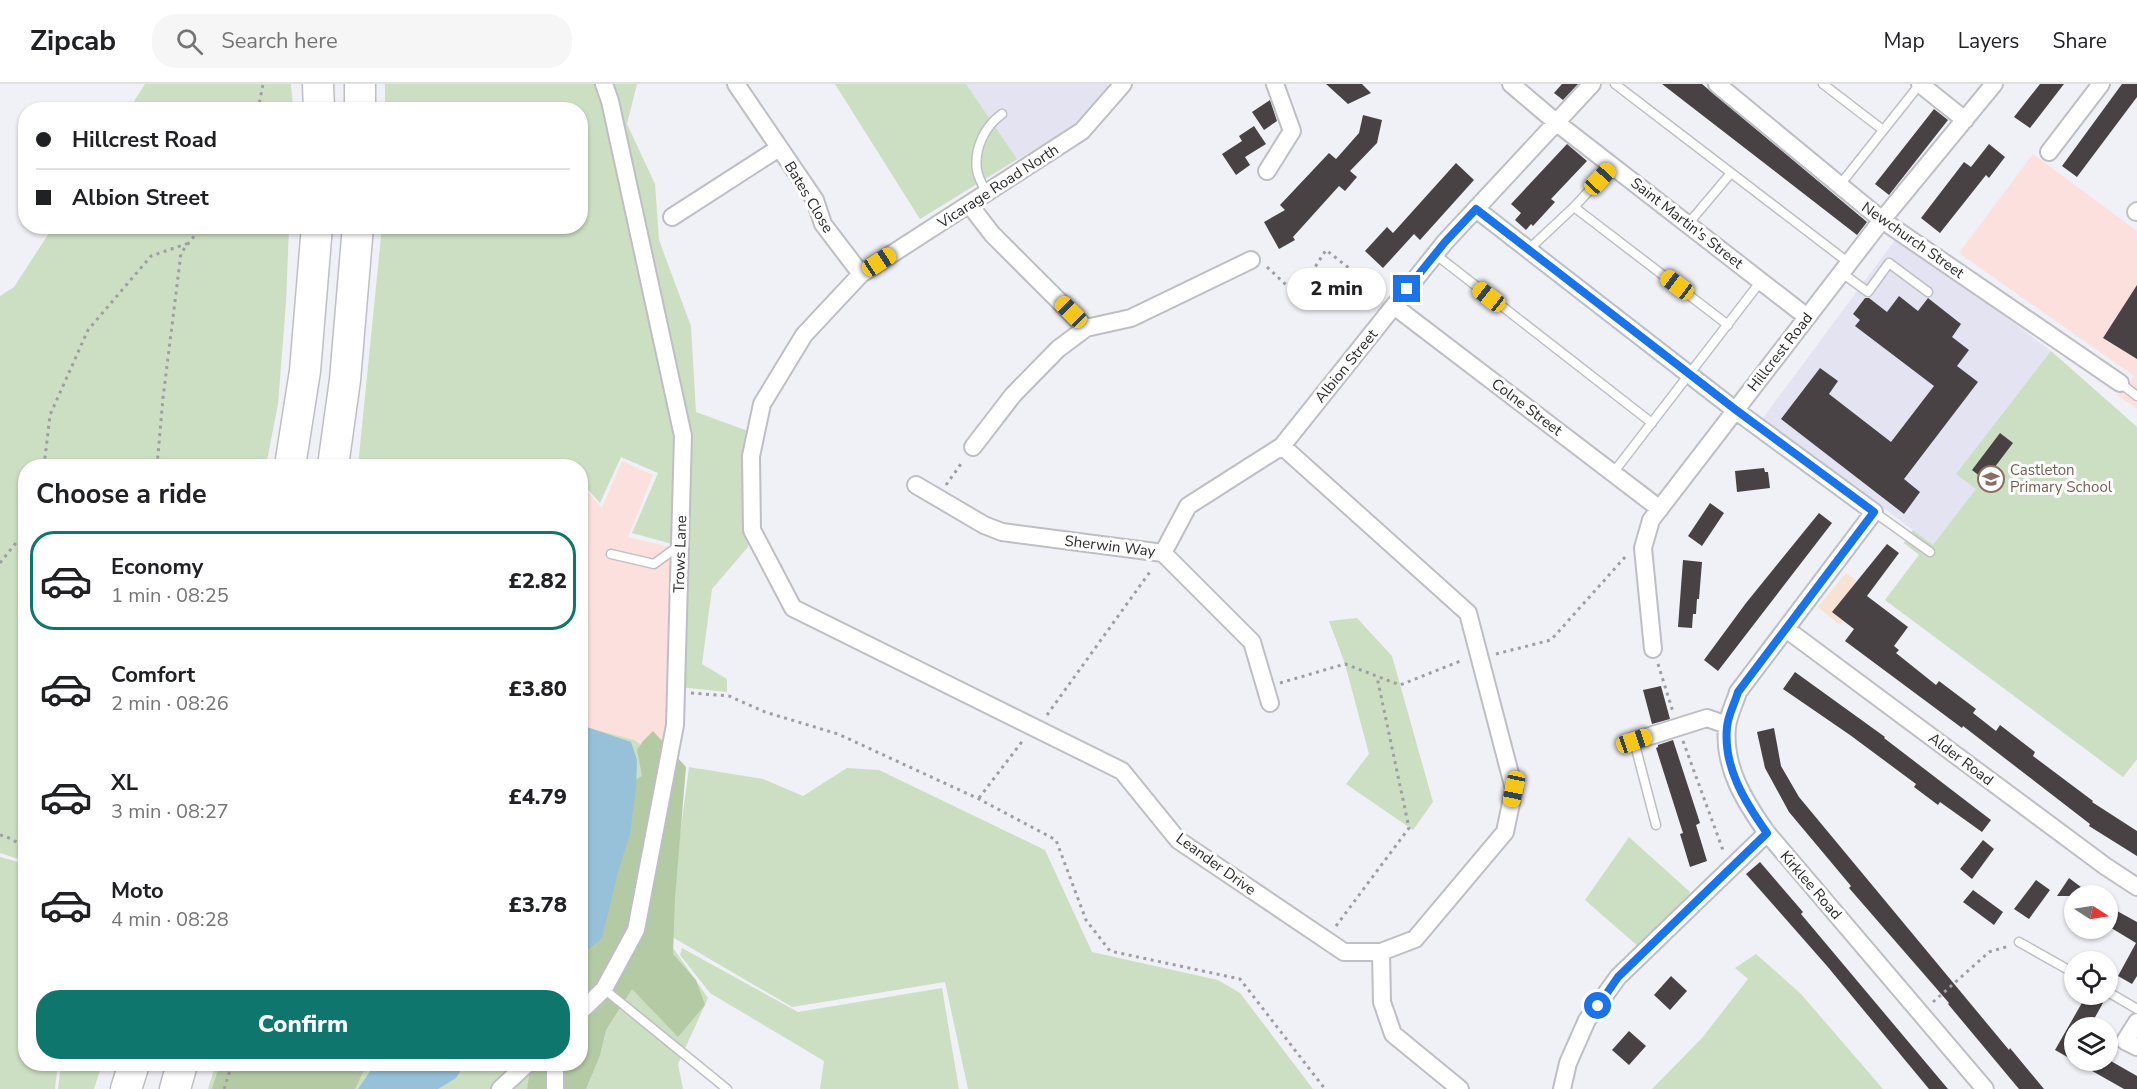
<!DOCTYPE html>
<html lang="en">
<head>
<meta charset="utf-8">
<style>
  :root { --surface:#fff; --page:#f6f6f6; --text:#202124; --muted:#757577; --line:#e0e0e0; --accent:#0f766e }
  body { margin:0; font-family:"Nunito Sans",sans-serif; background:var(--page); color:var(--text); height:100vh; display:flex; flex-direction:column; font-size:22px; white-space:nowrap }
  * { box-sizing:border-box; margin:0 }
  p { font-size:20px; color:var(--muted) }
  .icon { flex:none; width:33px; height:33px; fill:none; stroke:currentColor; stroke-width:2; stroke-linecap:round; stroke-linejoin:round }
  .map { position:relative; flex:1; overflow:hidden }
  .side { position:absolute; left:18px; top:375px; width:570px; height:612px; display:flex; flex-direction:column; background:var(--surface); border-radius:24px; box-shadow:0 2px 4px #0004 }
  .side>* { flex:none }
  .guide { position:absolute; left:18px; top:18px; width:570px; height:132px; border-radius:24px; box-shadow:0 2px 4px #0004; display:grid; align-content:center; height:132px; padding:0 18px; background:var(--surface) }
  .needle { width:39px; rotate:102deg }
  .tools { position:absolute; left:2064px; top:801px; display:grid; gap:12px }
  .tools a { display:grid; place-items:center; width:54px; height:54px; border-radius:50%; background:var(--surface); box-shadow:0 2px 4px #0004; font-size:30px }
  .end { position:absolute; width:27px; height:27px; margin:-14px; border:8px solid #1a73e8; background:#fff; box-shadow:0 0 0 3px #fff }
  .from { border-radius:50% }
  .bubble { position:absolute; height:42px; border-radius:21px; background:var(--surface); box-shadow:0 2px 4px #0004; font-size:20px; font-weight:800; line-height:42px; text-align:center }
  .car { position:absolute; width:18px; height:36px; margin:-18px -9px; border-radius:8px; box-shadow:0 0 4px 2px #0007; background:linear-gradient(#f5c518 24%,#345 0 40%,#f5c518 0 76%,#345 0 86%,#f5c518 0) }
  .guide b { display:flex; align-items:center; gap:21px; height:57px; font-size:22px }
  .guide b+b { border-top:2px solid var(--line) }
  .guide i { width:15px; height:15px; background:var(--text) }
  ul { padding:0; list-style:none }
  li { display:flex; align-items:center; gap:18px; height:99px; margin:0 12px 9px; padding:0 6px; border:3px solid transparent; border-radius:24px }
  li div { flex:1 }
  li b { display:block; font-size:22px }
  li em { font-style:normal; font-weight:800 }
  li.current { border-color:var(--accent) }
  li>.icon { width:54px; height:54px; stroke-width:1.5 }
  h2 { padding:0 18px; font-size:27px; line-height:72px }
  .primary-button { display:flex; gap:12px; margin-top:auto; padding:12px 18px }
  .primary-button a { flex:1; height:69px; border-radius:24px; background:var(--accent); color:#fff; font-size:24px; font-weight:800; line-height:69px; text-align:center }
  header { display:flex; align-items:center; gap:36px; box-sizing:border-box; height:84px; padding:0 30px; background:var(--surface); border-bottom:2px solid var(--line) }
  header strong { font-size:28px }
  nav { display:flex; gap:33px; margin-inline-start:auto; font-size:21px }
  .search { width:420px; height:54px; background:var(--page); display:flex; align-items:center; gap:15px; box-sizing:border-box; padding:0 21px; border-radius:24px; color:var(--muted); font-size:22px }
  .map>svg:first-child { display:block }
  .commercial { fill:#f8e2d4 }
  .industrial { fill:#fbe0dd }
  .built { fill:#e3e3f2 }
  .green { fill:#cddfc2 }
  .forest { fill:#b4caa5 }
  .water { fill:#96c1d8 }
  .building { fill:#484245 }
  .lines { fill:none; stroke-linecap:round; stroke-linejoin:round }
  .service-casing { stroke:#bebec5; stroke-width:11 }
  .minor-casing { stroke:#bebec5; stroke-width:20 }
  .motorway-casing { stroke:#bebec5; stroke-width:33 }
  .path { stroke:#9e9ea3; stroke-width:3; stroke-dasharray:3 4.5; stroke-linecap:butt }
  .service { stroke:#fff; stroke-width:8 }
  .minor { stroke:#fff; stroke-width:16 }
  .motorway { stroke:#fff; stroke-width:30 }
  .route { stroke:#1a73e8; stroke-width:8 }
  .labels { text-anchor:middle; dominant-baseline:central; stroke-width:6; stroke-linejoin:round; paint-order:stroke }
  .street-label { font-size:15px; fill:#2a2a2c; stroke:#fefefe }
  .education-label { font-size:15px; fill:#785e54; stroke:#fefefe; text-anchor:start }
</style>
</head>
<body>
<header>
<strong>Zipcab</strong>
<div class="search"><svg class="icon" aria-label="search" viewBox="0 0 24 24"><circle cx="10" cy="10" r="6"/><path d="M15 15l6 6"/></svg>Search here</div>
<nav><a>Map</a><a>Layers</a><a>Share</a></nav>
</header>
<div class="map">
<svg width="2137" height="1005" viewBox="0 0 2137 1005">
  <rect width="100%" height="100%" fill="#f0f0f7"/>
  <path class="commercial" d="M1846,489L1868,506L1840,541L1818,523Z"/>
  <path class="industrial" d="M2033,70L2137,147V325L2117,311L2134,292L1959,169Z
    M622,377L653,391L628,453L670,463L673,568L663,670L581,641V401L602,424Z"/>
  <path class="built" d="M835,0H1109L1088,33L920,135Z
    M1898,152L2051,267L2137,343V675L2123,693L1885,516L1919,471L1904,459L1913,446L1763,334Z"/>
  <path class="green" d="M145,0H291L293,25H129Z
    M385,0H637L627,40L655,100L659,156L691,242L696,328L748,347V463L712,505L702,580L727,595V608L679,603L672,460L632,449L658,389L621,373L600,419L581,398L580,382H358L382,143L580,142V26L385,25Z
    M835,0H966L1017,75L920,135Z
    M53,143H289L286,219L278,320L266,382H26L25,777L0,769V212L14,203Z
    M2051,267L2137,343V675L2123,693L1885,516L1919,471L1904,459L1913,446L1933,461L1976,405L1956,390Z
    M1357,534L1392,572L1433,718L1413,746L1346,700L1369,670L1345,580L1329,537Z
    M581,642L634,656L655,671L662,848L708,914L678,980L683,1005H208L216,980H580Z
    M689,683L763,695L803,712L847,684L879,686L1045,766L1092,868L1218,896L1240,909L1313,1005H968L945,898L792,923L667,850Z
    M1629,753L1690,808L1687,817L1640,864L1585,816Z
    M0,773L25,780L26,980H58L55,1005H0Z
    M682,864L798,928L942,904L959,1005H820L824,977L710,909L680,871Z
    M1756,870L1801,910L1883,1005H1652L1702,954L1748,895L1735,884Z
    M61,980H102L94,1005H58Z"/>
  <path class="forest" d="M653,647L686,683L675,814L673,870L696,896L705,921L678,953L632,905L606,946L600,971L586,1005H527L529,992L527,980H580L581,843L622,703L642,692L637,666L643,657Z
    M220,980H367L355,1005H212Z"/>
  <path class="water" d="M581,641L631,658L637,676L636,704L630,750L618,788L602,854L581,872Z
    M375,980H465L456,994L438,1005H358Z"/>
  <path class="building" d="M1326,0H1362L1371,9L1348,20Z
    M1562,0H1578L1563,16L1554,9Z
    M1662,0H1702L1867,138L1857,151Z
    M2040,0H2064L2030,44L2014,33Z
    M2122,0H2137V13L2077,93L2062,82Z
    M1270,16L1277,37L1264,46L1252,28Z
    M1934,25L1948,36L1889,111L1875,100Z
    M1363,31L1382,36L1377,59L1350,87L1357,93L1345,107L1339,102L1293,153L1295,156L1279,165L1264,138L1285,126L1280,121L1329,69L1336,75L1359,49Z
    M1254,42L1266,60L1245,73L1250,81L1236,91L1222,70L1242,57L1239,52Z
    M1567,60L1587,77L1551,115L1555,118L1533,142L1531,140L1526,146L1515,136L1521,129L1511,120Z
    M1989,60L2005,73L1989,94L1986,91L1940,149L1921,134L1964,78L1971,83Z
    M1456,79L1474,96L1420,156L1414,150L1383,184L1365,167L1387,143L1393,149Z
    M2137,201V275L2103,254Z
    M1899,212L1918,227L1928,214L1961,240L1952,253L1969,266L1957,282L1978,298L1904,395L1920,408L1904,430L1781,335L1820,284L1838,297L1829,310L1891,358L1934,302L1855,242L1860,236L1853,230L1865,214H1869L1887,228Z
    M2000,349L2013,359L1985,396L1972,386Z
    M1764,384L1765,388H1768L1770,404L1737,408L1735,387Z
    M1710,419L1724,429L1702,462L1688,452Z
    M1819,429L1832,439L1718,587L1704,576L1746,519Z
    M1887,460L1899,469L1867,512L1908,543L1894,562L1899,566L1896,569L1936,601L1939,597L1976,625L1973,629L1996,647L2000,641L2035,668L2033,672L2093,717L2092,718L2137,747V772L2089,742L2090,740L1963,642L1962,644L1845,557L1854,545L1832,528Z
    M1683,476L1702,478L1699,515H1697L1696,530H1693L1692,544L1678,543Z
    M1795,588L1885,653L1884,654L1991,736L1982,748L1940,718L1938,721L1914,703L1916,700L1850,651L1783,605Z
    M1661,602L1670,635L1652,640L1643,606Z
    M1774,644L1781,682L1799,713L2009,966L2010,964L2044,1005H2019L1948,920L1949,919L1849,804L1851,802L1789,728L1765,684L1757,648Z
    M1673,656L1700,739L1696,741L1707,777L1690,783L1680,750L1683,749L1656,664L1658,663V661Z
    M1983,756L1994,765L1972,795L1960,785Z
    M1760,778L1803,828L1801,830L1948,1005H1929L1827,882L1746,790Z
    M2069,794L2093,812H2057Z
    M2036,796L2050,806L2029,835L2014,825Z
    M1973,806L2003,828L1994,841L1963,818Z
    M2108,822L2137,838V892L2132,900L2118,892L2136,859L2108,842Z
    M1671,892L1687,907L1670,926L1654,911Z
    M2087,910L2103,919L2089,944H2074V976H2109L2137,992V1005H2124L2055,966Z
    M1629,947L1646,962L1629,981L1612,966Z"/>
  <g class="lines">
    <defs>
      <path id="service" d="M1615,0L1849,179
        M1823,0L1883,46
        M1613,81L1574,123L1728,241
        M1839,102L1920,0
        M987,109C983,102 978,94 977,86C974,64 985,42 1002,30
        M1688,140L1731,89
        M1528,166L1574,123
        M1435,170L1652,339
        M1842,189L1868,208L1889,179L1928,208
        M2120,299L2137,312
        M1613,389L1761,197
        M1874,428L1930,468
        M611,470L654,480L680,461
        M1634,657L1656,741
        M2019,858L2074,889
        M604,905L727,1005
        M2108,908L2137,925"/>
      <path id="minor" d="M736,0L815,116L823,140L861,190
        M1123,0L1082,47L861,190L804,251L762,320L751,372L752,446L793,524L1122,687L1178,756L1344,868H1381L1415,855L1505,748L1514,705L1468,529L1282,362
        M1511,0L1557,39L1807,233
        M1717,0L1882,136L2120,299
        M1920,0L1965,36
        M2049,68L2101,0
        M1267,87L1292,47L1275,0
        M969,120L992,150L1086,244
        M1476,125L1735,326L1874,428L1738,608C1735,619 1728,631 1727,643C1723,683 1745,718 1767,749L1985,1005
        M2136,128L2137,127
        M672,133L779,64
        M1394,222L1660,425
        M973,363L1013,311L1058,265L1086,244L1131,234L1251,176
        M916,401L984,441L1002,448L1163,469L1252,558L1270,619
        M1163,469L1188,422L1282,362L1445,158L1592,0
        M1786,545L2105,782L2137,803
        M1653,565L1643,464L1651,436L1882,136L1994,0
        M1634,657L1707,634L1727,641
        M1381,868L1382,918L1393,950L1460,1005
        M580,928L604,905L636,846L675,641L683,352L610,17L604,0
        M2137,938L2125,957L2137,963
        M500,1005L527,980
        M555,1005V980
        M1562,1005L1568,979L1587,936L1618,893L1767,749"/>
      <path id="motorway" d="M318,0L319,26
        M360,0V26
        M290,382L305,287L317,142
        M333,382L345,296L358,142
        M126,1005L134,980
        M175,1005L182,980"/>
    </defs>
    <use href="#service" class="service-casing"/>
    <use href="#minor" class="minor-casing"/>
    <use href="#motorway" class="motorway-casing"/>
    <path class="path" d="M258,26L263,0
      M1267,183L1297,211L1326,166L1382,210
      M44,382L50,331L88,246L151,172L189,159
      M157,382L163,314L181,169L202,142
      M946,401L963,377
      M0,479L26,446
      M1496,570L1551,556L1626,472
      M1658,580L1673,628
      M1280,599L1345,580L1400,601L1463,576
      M691,609L729,612L765,628L838,650L979,715L1056,756L1086,836L1110,867L1240,895L1325,1005
      M1047,631L1152,485
      M1683,657L1724,769
      M979,714L1024,655
      M0,751L7,753L26,763
      M1336,842L1409,744L1377,593
      M1933,918L1989,868L2009,862
      M224,1005L232,980"/>
    <use href="#service" class="service"/>
    <use href="#minor" class="minor"/>
    <use href="#motorway" class="motorway"/>
  </g>
  <g class="lines">
    <path class="route" d="M1407,205L1445,158L1476,125L1736,326L1874,428L1738,608C1735,619 1728,631 1727,643C1723,683 1745,718 1767,749L1618,893L1598,922"/>
  </g>
  <defs>
    <symbol id="school-ring" viewBox="-11 -11 22 22"><circle r="9.5" fill="#fefefe" stroke="#8d6e63" stroke-width="1.5"/><path d="M0-5L7-2L0 1L-7-2ZM-4 1L0 2.5L4 1V4Q0 6-4 4Z" fill="#8d6e63"/></symbol>
  </defs>
  <g fill-rule="evenodd">
    <use href="#school-ring" x="1976" y="380" width="30" height="30"/>
  </g>
  <g class="labels">
    <g class="street-label">
      <text transform="translate(998 102) rotate(-33)">Vicarage Road North</text>
      <text transform="translate(809 113) rotate(59)">Bates Close</text>
      <text transform="translate(1687 139) rotate(38)">Saint Martin's Street</text>
      <text transform="translate(1913 156) rotate(35)">Newchurch Street</text>
      <text transform="translate(1780 268) rotate(-52)">Hillcrest Road</text>
      <text transform="translate(1346 282) rotate(-51)">Albion Street</text>
      <text transform="translate(1527 323) rotate(37)">Colne Street</text>
      <text transform="translate(1110 462) rotate(7)">Sherwin Way</text>
      <text transform="translate(680 470) rotate(-88)">Trows Lane</text>
      <text transform="translate(1961 675) rotate(37)">Alder Road</text>
      <text transform="translate(1216 780) rotate(36)">Leander Drive</text>
      <text transform="translate(1811 801) rotate(49)">Kirklee Road</text>
    </g>
    <g class="education-label">
      <text x="2010" y="386">Castleton<tspan x="2010" dy="17">Primary School</tspan></text>
    </g>
  </g>
</svg>
<div class="tools">
<a><svg class="needle" viewBox="-14 -14 28 28"><path d="M0-13l5 13h-10z" fill="#e53935"/><path d="M0 13l5-13h-10z" fill="#757577"/></svg></a>
<a><svg class="icon" aria-label="locate" viewBox="0 0 24 24"><circle cx="12" cy="12" r="6"/><path d="M12 2v4M12 18v4M2 12h4M18 12h4"/></svg></a>
<a><svg class="icon" aria-label="layers" viewBox="0 0 24 24"><path d="M12 4l9 5-9 5-9-5zM3 14l9 5 9-5"/></svg></a>
</div>
<i class="end from" style="left:1598px;top:922px"></i>
<i class="end" style="left:1407px;top:205px"></i>
<div class="bubble" style="left:1287px;top:184px;width:99px">2 min</div>
<i class="car" style="left:1600px;top:95px;rotate:43deg"></i>
<i class="car" style="left:879px;top:178px;rotate:57deg"></i>
<i class="car" style="left:1677px;top:201px;rotate:307deg"></i>
<i class="car" style="left:1489px;top:213px;rotate:308deg"></i>
<i class="car" style="left:1071px;top:228px;rotate:315deg"></i>
<i class="car" style="left:1634px;top:657px;rotate:71deg"></i>
<i class="car" style="left:1514px;top:705px;rotate:192deg"></i>
<div class="guide">
<b><i class="from"></i>Hillcrest Road</b>
<b><i></i>Albion Street</b>
</div>
<section class="side">
<h2>Choose a ride</h2>
<ul>
<li class="current"><svg class="icon" aria-label="car" viewBox="0 0 24 24"><path d="M5 17H2v-5l4-1 3-4h7l3 4 3 1v5h-3M9 17h6M6 11h13"/><circle cx="7" cy="17" r="2"/><circle cx="17" cy="17" r="2"/></svg><div><b>Economy</b><p>1 min · 08:25</p></div><em>£2.82</em></li>
<li><svg class="icon" aria-label="car" viewBox="0 0 24 24"><path d="M5 17H2v-5l4-1 3-4h7l3 4 3 1v5h-3M9 17h6M6 11h13"/><circle cx="7" cy="17" r="2"/><circle cx="17" cy="17" r="2"/></svg><div><b>Comfort</b><p>2 min · 08:26</p></div><em>£3.80</em></li>
<li><svg class="icon" aria-label="car" viewBox="0 0 24 24"><path d="M5 17H2v-5l4-1 3-4h7l3 4 3 1v5h-3M9 17h6M6 11h13"/><circle cx="7" cy="17" r="2"/><circle cx="17" cy="17" r="2"/></svg><div><b>XL</b><p>3 min · 08:27</p></div><em>£4.79</em></li>
<li><svg class="icon" aria-label="car" viewBox="0 0 24 24"><path d="M5 17H2v-5l4-1 3-4h7l3 4 3 1v5h-3M9 17h6M6 11h13"/><circle cx="7" cy="17" r="2"/><circle cx="17" cy="17" r="2"/></svg><div><b>Moto</b><p>4 min · 08:28</p></div><em>£3.78</em></li>
</ul>
<div class="primary-button"><a>Confirm</a></div>
</section>
</div>
</body>
</html>
